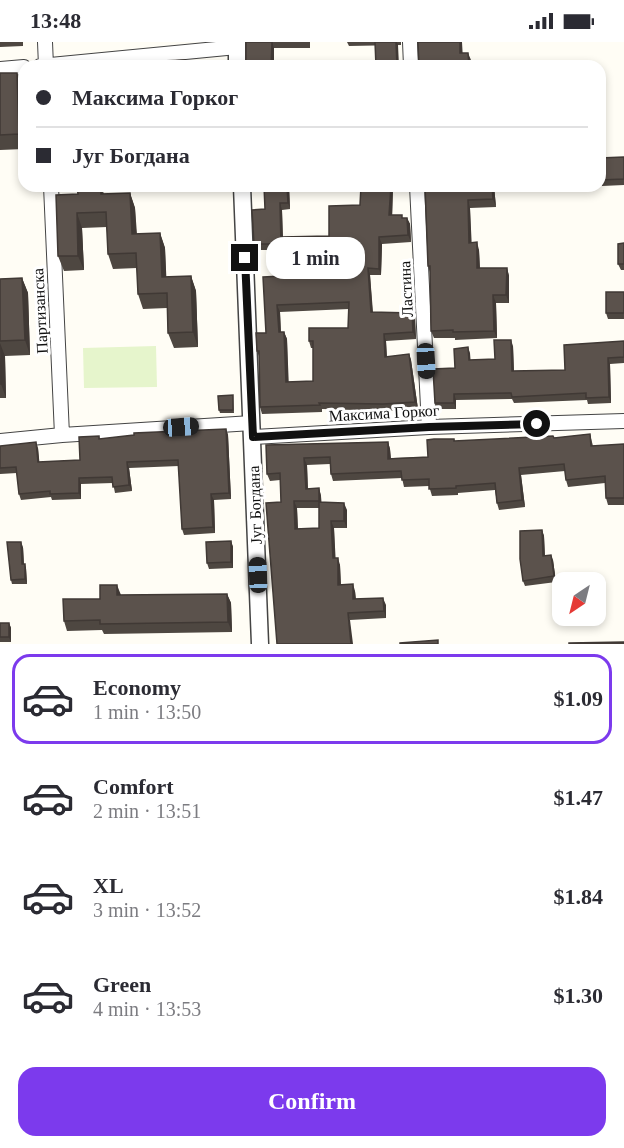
<!DOCTYPE html>
<html lang="en">
<head>
<meta charset="utf-8">
<style>
  :root { --surface:#fff; --page:#f7f7f7; --text:#2b2b33; --muted:#7c7c81; --line:#e1e1e2; --accent:#7c3aed }
  body { margin:0; font-family:"Times New Roman",serif; background:var(--page); color:var(--text); height:100vh; display:flex; flex-direction:column; font-size:22px; white-space:nowrap }
  * { box-sizing:border-box; margin:0 }
  p { font-size:20px; color:var(--muted) }
  .icon { flex:none; width:33px; height:33px; fill:none; stroke:currentColor; stroke-width:2; stroke-linecap:round; stroke-linejoin:round }
  .map { position:relative; height:602px; overflow:hidden }
  .details { display:flex; flex-direction:column; background:var(--surface); flex:1 }
  .details>* { flex:none }
  .banner { position:absolute; left:18px; top:18px; width:588px; height:132px; border-radius:18px; box-shadow:0 3px 9px #0003; display:grid; align-content:center; height:132px; padding:0 18px; background:var(--surface) }
  .needle { width:39px; rotate:215deg }
  .tools { position:absolute; left:552px; top:530px; display:grid; gap:12px }
  .tools a { display:grid; place-items:center; width:54px; height:54px; border-radius:12px; background:var(--surface); box-shadow:0 3px 9px #0003; font-size:30px }
  .end { position:absolute; width:27px; height:27px; margin:-14px; border:8px solid #111; background:#fff; box-shadow:0 0 0 3px #fff }
  .from { border-radius:50% }
  .bubble { position:absolute; height:42px; border-radius:18px; background:var(--surface); box-shadow:0 3px 9px #0003; font-size:20px; font-weight:600; line-height:42px; text-align:center }
  .car { position:absolute; width:18px; height:36px; margin:-18px -9px; border-radius:8px; box-shadow:0 0 4px 2px #0007; background:linear-gradient(#222 24%,#8ab4d8 0 40%,#222 0 76%,#8ab4d8 0 86%,#222 0) }
  .banner b { display:flex; align-items:center; gap:21px; height:57px; font-size:22px }
  .banner b+b { border-top:2px solid var(--line) }
  .banner i { width:15px; height:15px; background:var(--text) }
  ul { padding:10px 0 0; list-style:none }
  li { display:flex; align-items:center; gap:18px; height:90px; margin:0 12px 9px; padding:0 6px; border:3px solid transparent; border-radius:18px }
  li div { flex:1 }
  li b { display:block; font-size:22px }
  li em { font-style:normal; font-weight:600 }
  li.selected { border-color:var(--accent) }
  li>.icon { width:54px; height:54px; stroke-width:1.5 }
  .primary-button { display:flex; gap:12px; margin-top:auto; padding:12px 18px }
  .primary-button a { flex:1; height:69px; border-radius:18px; background:var(--accent); color:#fff; font-size:24px; font-weight:600; line-height:69px; text-align:center }
  .status { display:flex; justify-content:space-between; align-items:center; height:42px; padding:0 30px; background:var(--surface); direction:ltr }
  .status svg { height:16px; fill:currentColor }
  .map>svg:first-child { display:block }
  .pitch { fill:#e6f5cc }
  .lines { fill:none; stroke-linecap:round; stroke-linejoin:round }
  .minor-casing { stroke:#444; stroke-width:16 }
  .tertiary-casing { stroke:#444; stroke-width:19 }
  .minor { stroke:#fff; stroke-width:14 }
  .tertiary { stroke:#fff; stroke-width:16 }
  .wall { fill:#4e4741; fill-rule:evenodd }
  .shaded-wall { fill:#403935 }
  .building { fill:#5b524c; stroke:#403935; stroke-width:1.5; fill-rule:evenodd }
  .route { stroke:#111; stroke-width:8 }
  .labels { text-anchor:middle; dominant-baseline:central; stroke-width:6; stroke-linejoin:round; paint-order:stroke }
  .street-label { font-size:16px; fill:#111; stroke:#fff }
</style>
</head>
<body>
<div class="status"><b>13:48</b><svg viewBox="0 0 49 12"><path d="M0 12V9h3v3zM5 12V6h3v6zM10 12V3h3v9zM15 12V0h3v12zM26 1h20v11H26zM47 4h2v5h-2z"/></svg></div>
<div class="map">
<svg width="624" height="602" viewBox="0 0 624 602">
  <rect width="100%" height="100%" fill="#fffdf5"/>
  <path class="pitch" d="M156,304L157,345L84,346L83,306Z"/>
  <g class="lines">
    <defs>
      <path id="minor" d="M45,0L46,24
        M410,0L411,24
        M40,24L237,5
        M0,27L24,25
        M51,144L62,393
        M417,144L429,385
        M253,395L429,385L624,379
        M0,399L62,393L252,381"/>
      <path id="tertiary" d="M237,0V24
        M242,144L260,602"/>
    </defs>
    <use href="#minor" class="minor-casing"/>
    <use href="#tertiary" class="tertiary-casing"/>
    <use href="#minor" class="minor"/>
    <use href="#tertiary" class="tertiary"/>
  </g>
  <path class="wall" d="M0,0H23V4L0,5Z
    M246,0H310V6H274V24H246Z
    M347,0H401V3L349,4Z
    M0,31H17L22,45L24,107L0,108Z
    M624,115V143L602,144L600,139V116Z
    M101,144L104,152L130,151L135,166L137,192L160,191L165,206L166,235L191,234L196,249L198,305L174,306L168,291L167,266L143,267L138,252L137,226L113,227L108,212L107,185L82,186L84,228L64,229L58,214L78,152Z
    M264,144H289L290,167L282,168L283,195L329,194L360,163L361,144H393L392,173L403,176H407L410,182L411,200L382,202L381,233H370L373,270L415,277L416,297L386,299L387,315L409,312L411,318L418,367L386,369L322,367V370L262,372L260,365L259,314L257,309L266,291L283,234L282,208H256L254,202L265,167ZM349,267L348,286L309,299L311,306H313V339L288,340L287,297L284,290H281L280,270Z
    M425,144H494L496,165L470,166L471,201L479,208L480,226H507L509,234V261H496L497,296L455,298V296H434L431,289L430,230L428,224Z
    M624,201V228H621L618,222Z
    M22,236L28,251L30,313L5,314L6,356H0V237Z
    M624,250V277H608L606,271Z
    M624,300V321L610,322L611,361L588,362L587,358L514,361L512,357L456,358V367H437L435,361L455,326L470,311V318L495,317L513,304L514,329L565,328Z
    M233,353L234,371H220L219,368Z
    M226,387L228,393L231,457L214,458L215,491L184,493L182,487L179,424L129,426L132,449L115,451L113,441L81,442V457L52,458L51,455L21,458L19,452L17,431L0,432V404L38,406L39,420L80,418L99,394L100,397Z
    M590,392L593,404L624,402V463H608L606,456L605,441L568,445L566,438L565,429L521,433L525,465L499,468L497,461L495,448L458,451V453L432,454L429,444L404,445L402,436L333,439L331,432L330,422L307,423L308,447L319,446L321,454V460L347,468V486H334L335,516L340,523L341,543L355,549L356,557L386,563V576L350,578L281,460L280,438L270,439L267,432L266,403L388,400L390,407L391,416L428,415L454,397L455,399L554,396ZM297,466H319V486L298,487Z
    M542,488L544,494L545,514L553,518L556,540L525,544L523,539Z
    M231,499L233,505V526L209,527L207,521Z
    M23,505L24,522L26,526L27,542H12L11,538Z
    M227,552L231,561L232,590L104,592L102,588L67,589L64,579L100,557L121,553Z
    M0,581H9L11,586V600H0Z"/>
  <path class="shaded-wall" d="M272,0L274,6V24H271Z
    M396,0H397L398,3L399,24H397Z
    M460,0H462L463,18L460,11Z
    M468,11L471,18V24H469Z
    M17,31L22,45L24,105L19,92Z
    M287,144H289L290,167L288,161Z
    M391,144H393L392,180L389,173Z
    M492,144H494L496,165L493,157Z
    M130,151L135,166L137,207L132,192Z
    M468,158L470,166L472,208L469,201Z
    M280,161L282,168L283,208L281,202Z
    M77,171L82,186L84,228L78,214Z
    M407,176L410,182L411,200L408,193Z
    M160,191L165,206L167,249L162,235Z
    M379,195L382,202L381,233L379,227Z
    M477,200L479,208L480,233L477,226Z
    M368,226L370,233L373,277L371,270Z
    M507,226L509,234V261L506,253Z
    M191,234L196,249L198,305L193,290Z
    M22,236L28,251L30,313L25,298Z
    M493,253L496,261L497,296L494,289Z
    M277,263L280,270L281,297L279,290Z
    M412,271L415,277L416,297L413,290Z
    M284,290L287,297L289,347L286,340Z
    M384,292L386,299L387,322L385,315Z
    M511,298L513,304L514,335L512,329Z
    M0,301L5,314L6,356L1,342Z
    M468,305L470,311L471,324L469,318Z
    M409,312L411,318L418,367L415,360Z
    M608,316L610,322L611,361L609,355Z
    M454,352L456,358V367L454,361Z
    M226,387L228,393L231,457L229,451Z
    M36,400L38,406L40,426L38,420Z
    M388,400L390,407L391,424L388,417Z
    M304,416L307,423L308,454L306,447Z
    M127,420L129,426L132,449L129,443Z
    M519,426L521,433L525,465L522,458Z
    M79,436L81,442V457L79,451Z
    M319,446L321,454L322,466L319,459Z
    M211,452L214,458L215,491L213,485Z
    M294,459L297,466L298,494L295,487Z
    M344,461L347,468V486L344,479Z
    M331,479L334,486L336,524L333,516Z
    M542,488L544,494L545,520L543,514Z
    M231,499L233,505V526L231,520Z
    M21,500L23,505L24,526L22,522Z
    M551,513L553,518L556,540L554,534Z
    M338,516L340,523L341,550L338,543Z
    M25,522L26,526L27,542L25,537Z
    M353,542L355,549L356,564L353,557Z
    M117,543L121,553V563L117,553Z
    M227,552L231,561L232,590L228,580Z
    M383,556L386,563V576L384,569Z
    M348,571L350,578L353,602H351Z
    M9,581L11,586V600L9,595Z"/>
  <path class="building" d="M246,0H272L271,24H246Z
    M375,0H396L397,24H376Z
    M418,0H460V11H468L469,24H419Z
    M185,18L186,24H161V19Z
    M99,19H124V24H100Z
    M0,31H17L19,92L0,93Z
    M624,115V137L600,138V116Z
    M77,144H101V152L130,151L132,192L160,191L162,235L191,234L193,290L168,291L167,251L138,252L136,211L108,212L106,170L77,171L78,214H58L56,153L78,152Z
    M264,144H287L288,161H280L281,202H254L252,168L265,167Z
    M361,144H391L389,173H402V176H407L408,193L379,195V227L368,226L371,270L412,271L413,290L384,292L385,315L409,312L415,360L383,362L319,361L320,363L260,365L259,309H257L256,291H266L263,235L283,234L282,195L329,194V164L360,163ZM349,260L348,286H309V299H313V339L286,340L284,290H279L277,263Z
    M425,144H492L493,157L468,158L469,201L477,200V226H507L506,253H493L494,289L453,290V288L431,289L430,224H428Z
    M624,201V222H618V202Z
    M22,236L25,298L0,299V237Z
    M606,250H624V271H606Z
    M494,298H511L512,329L565,328L564,303L624,299V315L608,316L609,355L586,356V351L512,355L511,351L454,352V361H435L433,327L455,326L454,307L468,305L469,318L495,317Z
    M0,316L1,342H0Z
    M233,353V368H219L218,354Z
    M226,387L229,451L211,452L213,485L182,487L178,418L127,420L129,443L113,445L112,435L79,436V451L50,452V449L19,452L16,425L0,426V404L36,400L38,420L80,418L79,395L99,394V397L134,393V391Z
    M590,392L591,404L624,402V456H606L605,434L566,438L564,422L519,426L522,458L497,461L495,441L456,444V446L429,447V437L402,438L401,429L331,432L330,415L304,416L306,447L319,446V459H294L295,487L319,486V460L344,461V479H331L333,516H338V543L353,542V557L383,556L384,569L348,571L351,602H277L266,461L281,460L280,431L267,432L266,403L388,400V417L428,415L427,398L434,397H454V399L553,394L554,396Z
    M542,488L543,514L551,513L554,534L523,539L520,517V489Z
    M231,499V520L207,521L206,500Z
    M7,500H21L22,522H25V537L11,538Z
    M576,538L577,540H562V558H560L558,540Z
    M100,543H117V553L227,552L228,580L100,582V578L64,579L63,557H100Z
    M0,581H9V595H0Z
    M438,598V602H400V601Z
    M624,600V602H569V601Z"/>
  <g class="lines">
    <path class="route" d="M245,216L253,395L429,385L537,382"/>
  </g>
  <g class="labels">
    <g class="street-label">
      <text transform="translate(406 247) rotate(-93)">Ластина</text>
      <text transform="translate(40 269) rotate(-93)">Партизанска</text>
      <text transform="translate(384 371) rotate(-3)">Максима Горког</text>
      <text transform="translate(255 463) rotate(-92)">Југ Богдана</text>
    </g>
  </g>
</svg>
<div class="tools">
<a><svg class="needle" viewBox="-14 -14 28 28"><path d="M0-13l5 13h-10z" fill="#e53935"/><path d="M0 13l5-13h-10z" fill="#7c7c81"/></svg></a>
</div>
<i class="end from" style="left:537px;top:382px"></i>
<i class="end" style="left:245px;top:216px"></i>
<div class="bubble" style="left:266px;top:195px;width:99px">1 min</div>
<i class="car" style="left:426px;top:319px;rotate:177deg"></i>
<i class="car" style="left:181px;top:385px;rotate:86deg"></i>
<i class="car" style="left:258px;top:533px;rotate:358deg"></i>
<div class="banner">
<b><i class="from"></i>Максима Горког</b>
<b><i></i>Југ Богдана</b>
</div>
</div>
<section class="details">
<ul>
<li class="selected"><svg class="icon" aria-label="car" viewBox="0 0 24 24"><path d="M5 17H2v-5l4-1 3-4h7l3 4 3 1v5h-3M9 17h6M6 11h13"/><circle cx="7" cy="17" r="2"/><circle cx="17" cy="17" r="2"/></svg><div><b>Economy</b><p>1 min · 13:50</p></div><em>$1.09</em></li>
<li><svg class="icon" aria-label="car" viewBox="0 0 24 24"><path d="M5 17H2v-5l4-1 3-4h7l3 4 3 1v5h-3M9 17h6M6 11h13"/><circle cx="7" cy="17" r="2"/><circle cx="17" cy="17" r="2"/></svg><div><b>Comfort</b><p>2 min · 13:51</p></div><em>$1.47</em></li>
<li><svg class="icon" aria-label="car" viewBox="0 0 24 24"><path d="M5 17H2v-5l4-1 3-4h7l3 4 3 1v5h-3M9 17h6M6 11h13"/><circle cx="7" cy="17" r="2"/><circle cx="17" cy="17" r="2"/></svg><div><b>XL</b><p>3 min · 13:52</p></div><em>$1.84</em></li>
<li><svg class="icon" aria-label="car" viewBox="0 0 24 24"><path d="M5 17H2v-5l4-1 3-4h7l3 4 3 1v5h-3M9 17h6M6 11h13"/><circle cx="7" cy="17" r="2"/><circle cx="17" cy="17" r="2"/></svg><div><b>Green</b><p>4 min · 13:53</p></div><em>$1.30</em></li>
</ul>
<div class="primary-button"><a>Confirm</a></div>
</section>
</body>
</html>
